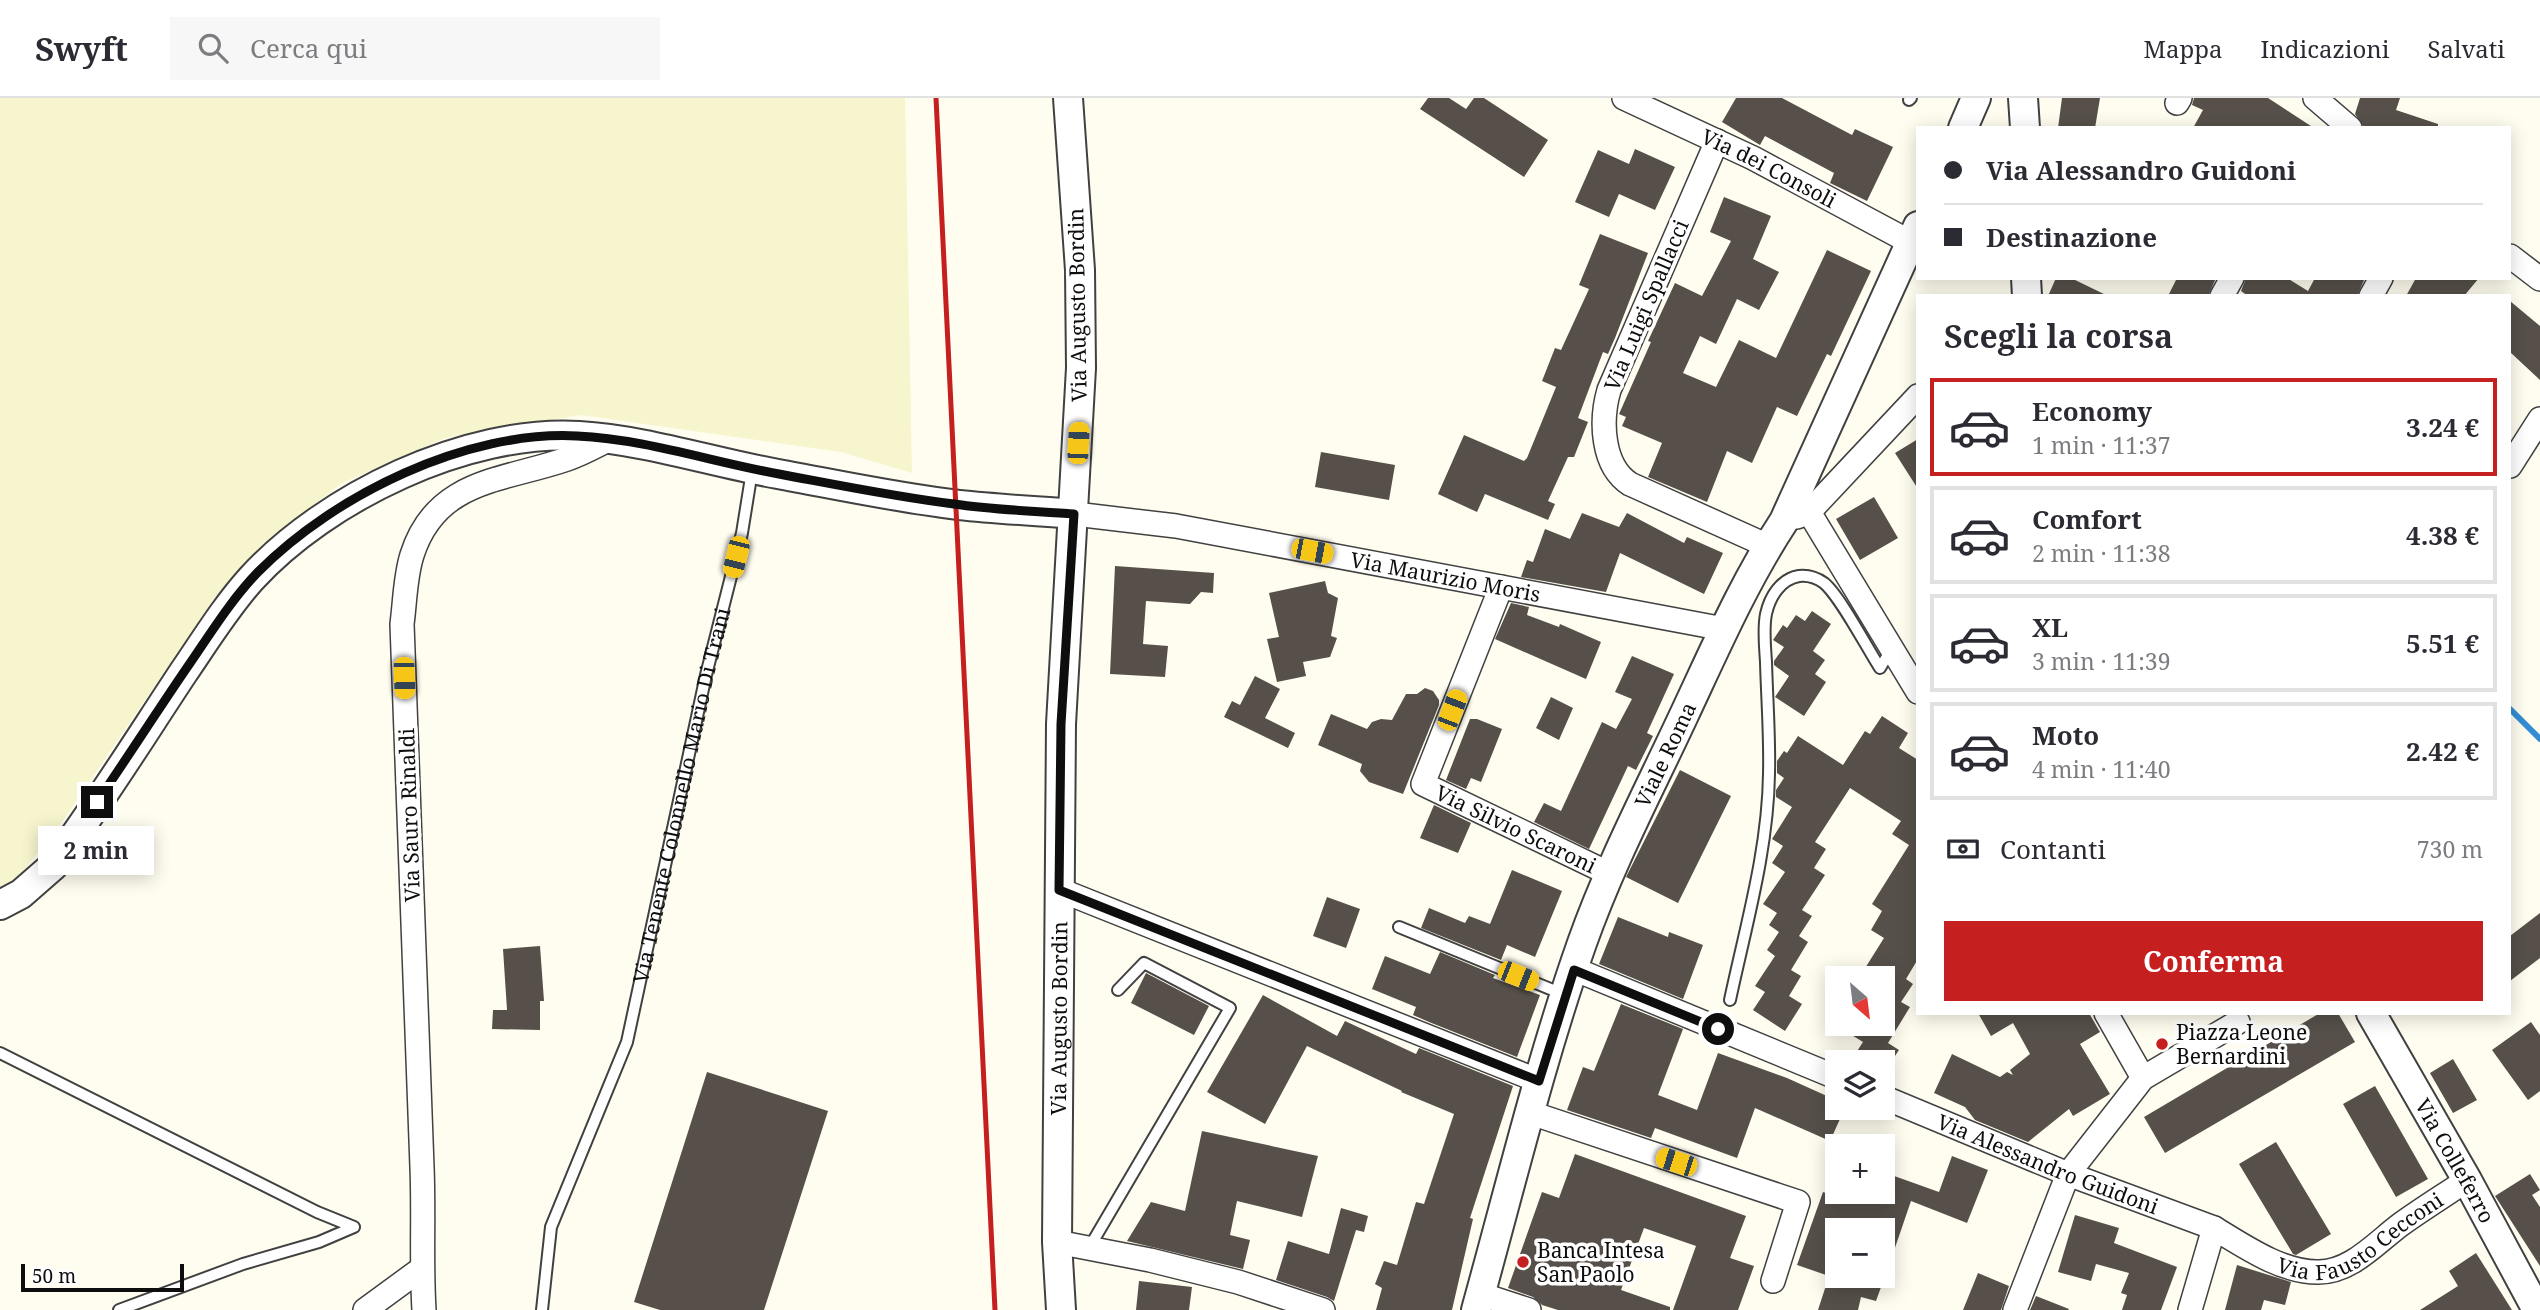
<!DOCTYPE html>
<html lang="it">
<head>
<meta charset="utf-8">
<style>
  :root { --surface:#fff; --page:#f7f7f7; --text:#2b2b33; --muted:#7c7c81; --line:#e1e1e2; --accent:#c51f1f }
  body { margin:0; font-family:"Noto Serif",serif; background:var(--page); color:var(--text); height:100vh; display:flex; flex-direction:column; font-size:26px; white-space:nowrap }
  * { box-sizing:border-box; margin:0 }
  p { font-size:23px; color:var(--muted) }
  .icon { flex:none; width:38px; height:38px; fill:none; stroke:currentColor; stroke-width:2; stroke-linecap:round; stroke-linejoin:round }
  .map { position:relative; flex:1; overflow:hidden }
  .side { position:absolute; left:1916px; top:196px; width:595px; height:721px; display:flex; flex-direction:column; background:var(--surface); border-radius:0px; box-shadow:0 4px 18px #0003 }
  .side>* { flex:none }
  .banner { position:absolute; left:1916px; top:28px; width:595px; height:154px; border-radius:0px; box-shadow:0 4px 18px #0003; display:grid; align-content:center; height:154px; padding:0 28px; background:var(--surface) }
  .needle { width:46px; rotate:152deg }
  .tools { position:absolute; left:1825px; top:868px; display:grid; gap:14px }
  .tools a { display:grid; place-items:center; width:70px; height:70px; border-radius:0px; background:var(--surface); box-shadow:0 4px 18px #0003; font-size:35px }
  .scale { position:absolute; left:21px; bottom:18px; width:163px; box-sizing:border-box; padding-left:7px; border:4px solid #0e0e0e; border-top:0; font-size:19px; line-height:24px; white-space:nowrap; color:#0e0e0e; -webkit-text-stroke:5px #fff; paint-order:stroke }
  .end { position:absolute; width:32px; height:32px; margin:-16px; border:9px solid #0e0e0e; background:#fff; box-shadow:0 0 0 4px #fff }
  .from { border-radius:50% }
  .bubble { position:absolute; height:49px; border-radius:0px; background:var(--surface); box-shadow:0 4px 18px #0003; font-size:23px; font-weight:700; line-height:49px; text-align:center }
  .car { position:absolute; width:21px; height:42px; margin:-21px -10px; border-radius:9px; box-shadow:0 0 5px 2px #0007; background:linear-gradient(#f5c518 24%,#345 0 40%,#f5c518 0 76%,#345 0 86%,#f5c518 0) }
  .banner b { display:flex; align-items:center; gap:24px; height:66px; font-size:26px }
  .banner b+b { border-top:2px solid var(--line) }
  .banner i { width:18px; height:18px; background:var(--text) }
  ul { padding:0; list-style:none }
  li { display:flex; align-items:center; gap:21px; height:98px; margin:0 14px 10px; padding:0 14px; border:4px solid var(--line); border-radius:0px }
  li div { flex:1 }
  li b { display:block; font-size:26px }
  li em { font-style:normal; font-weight:700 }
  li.active { border-color:var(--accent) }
  li>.icon { width:63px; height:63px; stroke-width:1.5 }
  h2 { padding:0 28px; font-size:32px; line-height:84px }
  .pay { display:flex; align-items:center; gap:18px; height:77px; padding:0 28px; font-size:26px }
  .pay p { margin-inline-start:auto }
  .action { display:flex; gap:14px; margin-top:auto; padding:14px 28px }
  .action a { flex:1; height:80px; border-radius:0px; background:var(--accent); color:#fff; font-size:28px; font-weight:700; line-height:80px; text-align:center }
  header { display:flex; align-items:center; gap:42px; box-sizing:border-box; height:98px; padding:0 35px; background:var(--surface); border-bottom:2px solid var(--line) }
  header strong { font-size:33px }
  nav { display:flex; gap:38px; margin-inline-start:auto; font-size:24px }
  .search { width:490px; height:63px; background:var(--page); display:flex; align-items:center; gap:18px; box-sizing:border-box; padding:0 24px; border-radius:0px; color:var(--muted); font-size:26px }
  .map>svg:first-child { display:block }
  .farmland { fill:#f7f5ce }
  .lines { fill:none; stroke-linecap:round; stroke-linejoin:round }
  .stream { stroke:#348dd4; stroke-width:6 }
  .building { fill:#57504a }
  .service-casing { stroke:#414141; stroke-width:14 }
  .minor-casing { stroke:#414141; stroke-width:26 }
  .tertiary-casing { stroke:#414141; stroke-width:32 }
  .service { stroke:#fff; stroke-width:10 }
  .minor { stroke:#fff; stroke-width:23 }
  .tertiary { stroke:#fff; stroke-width:28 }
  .rail { stroke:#c51f1f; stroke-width:5 }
  .route { stroke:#0e0e0e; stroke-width:9 }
  .poi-dot { fill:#c51f1f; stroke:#fff; stroke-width:2.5 }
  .labels { text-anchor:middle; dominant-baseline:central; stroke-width:7; stroke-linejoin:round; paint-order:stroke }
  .street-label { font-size:21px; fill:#0e0e0e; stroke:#fff }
  .poi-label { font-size:21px; fill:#0e0e0e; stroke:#fff; text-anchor:start }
</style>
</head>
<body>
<header>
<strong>Swyft</strong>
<div class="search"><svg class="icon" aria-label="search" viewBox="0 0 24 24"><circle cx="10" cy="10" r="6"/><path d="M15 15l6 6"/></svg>Cerca qui</div>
<nav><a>Mappa</a><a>Indicazioni</a><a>Salvati</a></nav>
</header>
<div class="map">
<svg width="2540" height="1212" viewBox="0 0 2540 1212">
  <rect width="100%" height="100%" fill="#fffdef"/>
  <path class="farmland" d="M0,0H905L912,375L841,354L581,317L445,340L342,385L275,437L216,498L58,730L16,782L0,789Z"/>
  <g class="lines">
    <path class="stream" d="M2510,611L2540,641"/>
  </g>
  <path class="building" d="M1428,0H1449L1466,11L1474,0H1484L1548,42L1524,79L1420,11Z
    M1736,0H1782L1852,37L1855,31L1893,49L1867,103L1830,85L1834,75L1765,38L1760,47L1722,24Z
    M2062,0H2100L2095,30H2058Z
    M2194,0H2268L2314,30H2193L2203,12L2192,7Z
    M2360,0H2400L2396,12L2438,26V30L2364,29L2355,16Z
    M1635,51L1675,69L1655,112L1619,96L1609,119L1575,104L1598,52L1629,66Z
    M1724,99L1771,118L1753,161L1779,174L1759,212L1737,201L1716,246L1700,238L1683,275L1716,289L1739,242L1776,260L1827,152L1871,173L1831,258L1827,256L1797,318L1777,309L1752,365L1727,353L1707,404L1648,379L1662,345L1622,328L1626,319L1619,316L1651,244L1648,243L1675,185L1702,198L1731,143L1710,134Z
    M1600,136L1648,155L1615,240L1608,256L1603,254L1578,320L1588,324L1574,359H1568L1548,403L1555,406L1548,422L1485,396L1477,414L1438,396L1464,337L1524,363L1527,360L1556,289L1542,283L1555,250L1561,252L1589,191L1579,187Z
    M2056,180H2071L2108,198H2048Z
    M2177,180H2216L2208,198H2168Z
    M2246,180H2287L2308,193L2315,180H2365L2357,198H2248L2241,193Z
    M2416,180H2479L2464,198H2406Z
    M2510,203L2540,228V282L2510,254Z
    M1918,341V391L1895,355Z
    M1321,354L1395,367L1389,402L1315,389Z
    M1874,399L1898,440L1860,462L1836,421Z
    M1582,415L1619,429L1627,415L1684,445L1687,439L1723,455L1704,496L1620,455L1606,494L1521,479L1527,462L1533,464L1545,431L1570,441Z
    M1115,468L1214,475L1213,495L1201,494L1190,506L1146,503L1143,546L1168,548L1165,579L1110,576Z
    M1325,483L1328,495L1338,500L1331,538L1337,540L1330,559L1303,564L1306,578L1277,584L1267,541L1279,539L1269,495Z
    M1511,505L1529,509L1527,517L1559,529L1560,526L1601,544L1586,581L1495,541Z
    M1812,513L1831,526L1813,553L1825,562L1815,576L1826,584L1804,618L1775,599L1789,578L1774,567V563L1784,549L1773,542L1783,527L1787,530L1796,517L1805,523Z
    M1632,558L1674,576L1647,635L1653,638L1636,672L1628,668L1589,751L1534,724L1544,705L1561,713L1602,624L1616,631L1632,601L1615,594Z
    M1255,578L1280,591L1265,620L1295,635L1288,650L1224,619L1232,603L1240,607Z
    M1425,590L1433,593L1439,602V607L1403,696L1369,684L1360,673L1362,666L1318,647L1331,616L1367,631L1372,624L1381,621L1392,622L1406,596H1417Z
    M1551,599L1573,610L1559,642L1536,630Z
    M1882,618L1908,635L1899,650L1918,662V861L1906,881L1913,886L1901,904L1910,909L1888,945L1899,952L1891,964H1850L1863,944L1850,936L1857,926H1883V880H1871L1862,875L1884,840L1871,832L1882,813L1872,806L1909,747L1892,736L1901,723L1850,690L1815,744L1826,751L1814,770L1825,777L1802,812L1812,818L1799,838L1808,844L1791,872L1801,878L1789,898L1802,906L1785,933L1753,912L1765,894L1755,888L1775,858L1767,852L1779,834L1769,827L1777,815L1763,806L1785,774L1772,765L1783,748L1772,741L1792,709L1776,699V692L1784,680L1777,675V663L1784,653L1787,655L1798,638L1843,667L1865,633L1870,636Z
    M1470,621H1477L1502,631L1481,684L1471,680L1466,691L1446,682Z
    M1680,672L1731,698L1678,805L1626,779Z
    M1434,707L1471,725L1458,755L1420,740Z
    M1512,772L1562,793L1535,859L1507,847L1501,862L1421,830L1429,810L1465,825L1469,818L1490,826Z
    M1327,799L1360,811L1346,850L1313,838Z
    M2540,815V860L2510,883V838Z
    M1618,819L1668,839L1669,834L1703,847L1683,901L1599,866Z
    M540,848L544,903H540V932L492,931L493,912H507L503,851Z
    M1440,854L1495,877L1493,880L1540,897L1517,959L1429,924L1413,917L1416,909L1372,891L1385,858L1430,876Z
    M1146,875L1209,908L1194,937L1131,905Z
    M1263,897L1337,938L1345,923L1416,956L1419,950L1513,988L1470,1120L1473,1121L1452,1212H1376L1382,1190L1375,1186L1384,1163L1397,1167L1416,1104L1424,1106L1454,1016L1401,994L1402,993L1307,948L1265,1026L1207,994Z
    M1621,906L1683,931L1658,997L1697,1012L1718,955L1787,980L1838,1003V1010H1845L1830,1043L1755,1010L1737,1060L1655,1030L1651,1040L1567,1012L1583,969L1594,973Z
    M1978,915H2089L2100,934L2080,946L2110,996L2073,1018L2069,1011L2028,1044L1975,1022L1965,1009L1934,995L1952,956L2000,979L2007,974L2013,977L2010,972L2030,956L2013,925L1991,938Z
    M2320,915H2338L2355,944L2165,1055L2144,1019Z
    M2531,924L2540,937V993L2528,1002L2492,952Z
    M2453,961L2477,1002L2453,1015L2430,975Z
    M707,974L828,1013L764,1212H660L634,1204Z
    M2375,988L2428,1081L2396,1099L2343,1006Z
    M1202,1033L1318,1058L1302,1119L1237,1103L1230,1137L1250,1142L1243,1171L1127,1143L1151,1104L1185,1113Z
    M2276,1044L2331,1136L2296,1157L2293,1156L2239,1066Z
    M1575,1056L1746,1118L1730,1160L1754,1168L1738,1212H1673L1696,1148L1644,1130L1621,1192L1670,1209V1212H1558L1542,1207L1533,1199L1508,1190L1542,1094L1559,1100Z
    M1952,1058L1988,1072L1967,1125L1911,1103L1886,1176L1883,1175V1132H1838V1178H1885L1876,1203L1861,1199L1858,1212H1818L1829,1178L1797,1167L1823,1094L1844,1101L1846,1094H1883V1074L1939,1094Z
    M2530,1076L2540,1092L2532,1097L2540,1109V1168L2495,1098Z
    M1341,1110L1368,1118L1364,1134L1356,1132L1334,1203L1327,1199L1276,1182L1288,1143L1329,1156Z
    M2075,1117L2119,1130L2114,1145L2177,1169L2161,1212H2122L2127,1197L2121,1195L2129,1175L2096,1166L2091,1183L2058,1174Z
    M2476,1155L2512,1212H2420L2458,1188L2449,1173Z
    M2237,1167L2291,1184L2285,1207L2264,1202L2261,1212H2225Z
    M1978,1175L2009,1188L2001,1212H1963Z
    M1139,1183L1192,1189L1189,1212H1136Z
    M2036,1198L2069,1211L2068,1212H2030Z"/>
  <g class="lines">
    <defs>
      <g id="service">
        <path d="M1909,2L1911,0"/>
        <path d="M1399,829L1565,897"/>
        <path d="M1730,902C1746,827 1768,752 1769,676C1770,639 1767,601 1766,564C1765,548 1763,531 1766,516C1770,498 1781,481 1799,478C1808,477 1817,480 1824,485C1840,498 1867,550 1880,570L1892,550"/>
        <path d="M0,955L317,1114L354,1129L319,1144L243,1166L119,1212"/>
        <path d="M1089,1150L1230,910L1144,865L1118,892"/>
        <path id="s1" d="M542,1212L551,1129L627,944L706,577L742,435L752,373"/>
      </g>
      <g id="minor">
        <path id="s2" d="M1624,0L1753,60L1910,144"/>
        <path d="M2315,0L2350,30"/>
        <path d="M2177,5L2180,0"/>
        <path d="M1717,43L1609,292C1600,323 1602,368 1630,386L1768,448"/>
        <path d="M2510,158L2540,181"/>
        <path d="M2222,198L2232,180"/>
        <path d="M2371,198L2381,180"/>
        <path d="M2510,368L2540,321"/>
        <path d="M1809,414L1918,594"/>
        <path id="s3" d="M1075,416L1176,428L1724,531"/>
        <path d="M1797,419L1809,414L1918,298"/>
        <path id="s4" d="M1501,489L1423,686L1610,776"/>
        <path d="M1060,792L1539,983"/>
        <path d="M1574,871L1838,980"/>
        <path d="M2106,915L2143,980"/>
        <path id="s5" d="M1883,999L2068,1076L2214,1130"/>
        <path d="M1531,1015L1798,1104L1773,1183"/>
        <path d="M1057,1144L1150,1162L1238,1184L1323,1212"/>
        <path d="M1480,1196L1529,1212"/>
        <path d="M365,1212L421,1171"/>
        <path d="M424,1212C421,1164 424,1117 422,1069L402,526C405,504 405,479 412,457C436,381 503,383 567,361C582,356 596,348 610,341"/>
        <path d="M2015,1212L2068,1076L2143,980L2238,924"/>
        <path id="s6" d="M2190,1212L2214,1130C2244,1148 2281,1174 2317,1174C2350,1175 2376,1145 2400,1127C2422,1111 2445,1097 2467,1082"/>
      </g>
      <g id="tertiary">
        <path d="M2023,0L2025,30"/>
        <path d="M1963,30L1976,0"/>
        <path d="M2026,180L2027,198"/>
        <path d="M0,807L21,796L53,768C99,706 140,640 183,575C205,543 225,510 251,481C326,399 467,331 579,338C646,342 711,364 778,376C838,387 898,400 959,407C997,411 1036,413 1075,416"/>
        <path id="s7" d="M2371,915L2467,1082L2537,1212"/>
        <path id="s8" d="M1061,1212L1057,1144L1061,626L1081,270L1080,172L1068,0"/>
        <path id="s9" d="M1476,1212C1510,1090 1540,964 1582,845C1610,766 1649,692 1684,617C1715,551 1744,484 1784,423L1918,128"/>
      </g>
    </defs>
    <use href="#service" class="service-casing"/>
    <use href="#minor" class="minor-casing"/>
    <use href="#tertiary" class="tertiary-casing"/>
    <use href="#service" class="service"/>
    <use href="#minor" class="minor"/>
    <use href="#tertiary" class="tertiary"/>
    <path class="rail" d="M936,0L995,1212"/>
  </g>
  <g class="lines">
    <path class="route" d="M97,704C127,660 156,615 186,571C209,538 230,503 258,474C334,397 467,332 577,338C645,341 712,364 779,376C838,387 896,399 954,406C994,412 1035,413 1074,416L1061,626L1059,792L1539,983L1574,872L1718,931"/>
  </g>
  <g class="poi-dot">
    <circle cx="2162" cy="946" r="7"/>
    <circle cx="1523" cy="1164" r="7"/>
  </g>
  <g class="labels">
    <g class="street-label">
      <text stroke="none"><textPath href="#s2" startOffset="161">Via dei Consoli</textPath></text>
      <text transform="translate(1077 207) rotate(-91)">Via Augusto Bordin</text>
      <text transform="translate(1646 207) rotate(-67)">Via Luigi Spallacci</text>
      <text stroke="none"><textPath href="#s3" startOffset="376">Via Maurizio Moris</textPath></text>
      <text stroke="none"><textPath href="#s9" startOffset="588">Viale Roma</textPath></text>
      <text stroke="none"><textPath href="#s1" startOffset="536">Via Tenente Colonnello Mario Di Trani</textPath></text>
      <text transform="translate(409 717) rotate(-92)">Via Sauro Rinaldi</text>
      <text stroke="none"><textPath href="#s4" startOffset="315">Via Silvio Scaroni</textPath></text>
      <text stroke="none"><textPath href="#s8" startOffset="292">Via Augusto Bordin</textPath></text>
      <text stroke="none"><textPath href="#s7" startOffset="170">Via Colleferro</textPath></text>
      <text stroke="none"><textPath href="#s5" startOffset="178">Via Alessandro Guidoni</textPath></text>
      <text stroke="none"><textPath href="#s6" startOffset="252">Via Fausto Cecconi</textPath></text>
    </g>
    <g class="poi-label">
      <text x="2176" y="934">Piazza Leone<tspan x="2176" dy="24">Bernardini</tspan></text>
      <text x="1537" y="1152">Banca Intesa<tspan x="1537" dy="24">San Paolo</tspan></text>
    </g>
  </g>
</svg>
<div class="tools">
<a><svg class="needle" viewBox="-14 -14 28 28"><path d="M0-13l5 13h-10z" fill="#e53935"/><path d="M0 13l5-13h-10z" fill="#7c7c81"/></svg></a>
<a><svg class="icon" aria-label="layers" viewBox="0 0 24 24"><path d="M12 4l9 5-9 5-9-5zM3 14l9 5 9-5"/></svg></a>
<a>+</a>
<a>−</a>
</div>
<div class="scale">50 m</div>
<i class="end from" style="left:1718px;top:931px"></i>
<i class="end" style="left:97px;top:704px"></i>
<div class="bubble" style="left:38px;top:728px;width:116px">2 min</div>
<i class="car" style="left:1078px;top:345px;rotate:3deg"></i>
<i class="car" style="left:1312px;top:453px;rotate:101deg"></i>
<i class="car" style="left:736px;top:459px;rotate:194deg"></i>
<i class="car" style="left:404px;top:580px;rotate:178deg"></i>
<i class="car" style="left:1452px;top:612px;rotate:21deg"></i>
<i class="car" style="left:1518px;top:878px;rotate:112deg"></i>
<i class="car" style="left:1676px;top:1064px;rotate:288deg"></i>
<div class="banner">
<b><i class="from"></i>Via Alessandro Guidoni</b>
<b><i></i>Destinazione</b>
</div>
<section class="side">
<h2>Scegli la corsa</h2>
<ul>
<li class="active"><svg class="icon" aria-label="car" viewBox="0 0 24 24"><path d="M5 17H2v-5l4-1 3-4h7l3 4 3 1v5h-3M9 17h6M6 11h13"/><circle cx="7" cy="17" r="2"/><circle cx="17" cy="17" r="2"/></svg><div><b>Economy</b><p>1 min · 11:37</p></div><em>3.24 €</em></li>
<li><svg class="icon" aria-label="car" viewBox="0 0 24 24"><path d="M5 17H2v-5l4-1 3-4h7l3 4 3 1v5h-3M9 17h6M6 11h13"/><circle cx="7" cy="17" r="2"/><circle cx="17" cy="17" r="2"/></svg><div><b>Comfort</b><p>2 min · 11:38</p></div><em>4.38 €</em></li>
<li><svg class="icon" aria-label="car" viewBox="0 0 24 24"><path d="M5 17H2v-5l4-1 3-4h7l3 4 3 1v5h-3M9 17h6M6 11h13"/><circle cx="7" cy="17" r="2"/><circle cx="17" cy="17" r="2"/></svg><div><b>XL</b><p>3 min · 11:39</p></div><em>5.51 €</em></li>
<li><svg class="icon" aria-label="car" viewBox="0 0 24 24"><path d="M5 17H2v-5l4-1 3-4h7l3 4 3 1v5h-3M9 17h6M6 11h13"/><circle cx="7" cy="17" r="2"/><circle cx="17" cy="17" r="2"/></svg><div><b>Moto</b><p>4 min · 11:40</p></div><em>2.42 €</em></li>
</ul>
<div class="pay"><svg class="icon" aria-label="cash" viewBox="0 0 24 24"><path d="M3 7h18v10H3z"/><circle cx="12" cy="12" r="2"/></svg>Contanti<p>730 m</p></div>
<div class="action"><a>Conferma</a></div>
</section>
</div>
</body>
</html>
